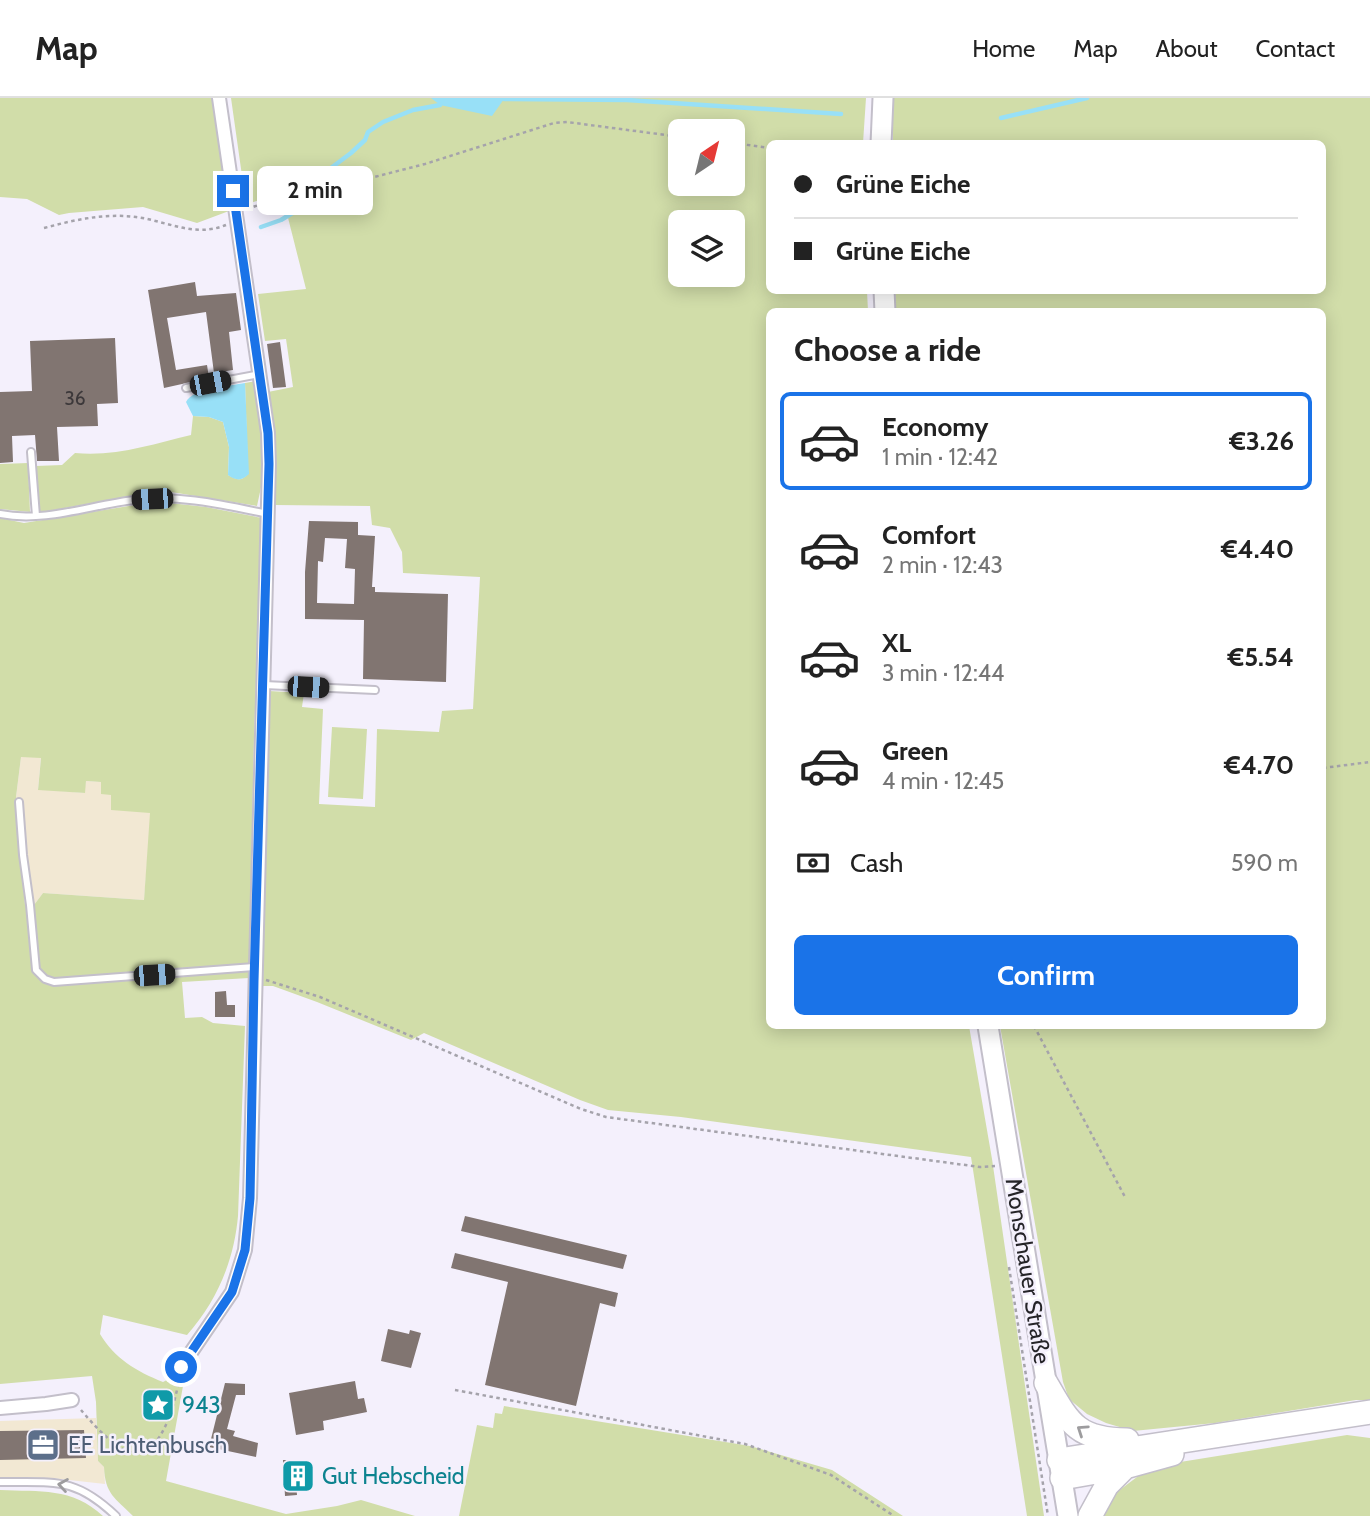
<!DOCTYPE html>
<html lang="en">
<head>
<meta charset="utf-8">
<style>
  :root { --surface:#fff; --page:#f2f2f2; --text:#222; --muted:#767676; --line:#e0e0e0; --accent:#1a73e8 }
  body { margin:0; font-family:Cabin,sans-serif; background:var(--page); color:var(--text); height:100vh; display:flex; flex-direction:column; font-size:26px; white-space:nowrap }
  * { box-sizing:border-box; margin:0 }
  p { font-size:23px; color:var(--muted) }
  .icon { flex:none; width:38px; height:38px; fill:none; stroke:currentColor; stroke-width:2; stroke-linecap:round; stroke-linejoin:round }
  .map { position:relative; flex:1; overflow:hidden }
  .panel { position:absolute; left:766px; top:210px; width:560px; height:721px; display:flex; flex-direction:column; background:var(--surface); border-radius:10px; box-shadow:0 4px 18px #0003 }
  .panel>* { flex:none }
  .hud { position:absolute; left:766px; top:42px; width:560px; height:154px; border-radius:10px; box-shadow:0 4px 18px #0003; display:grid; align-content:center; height:154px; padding:0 28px; background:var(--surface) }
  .needle { width:46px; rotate:35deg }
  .buttons { position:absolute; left:668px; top:21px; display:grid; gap:14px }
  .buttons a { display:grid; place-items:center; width:77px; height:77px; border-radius:10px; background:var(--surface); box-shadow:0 4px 18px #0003; font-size:35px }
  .end { position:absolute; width:32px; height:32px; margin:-16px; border:9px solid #1a73e8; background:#fff; box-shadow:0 0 0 4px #fff }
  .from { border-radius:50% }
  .bubble { position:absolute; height:49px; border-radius:10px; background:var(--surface); box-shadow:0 4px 18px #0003; font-size:23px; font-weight:800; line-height:49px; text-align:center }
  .car { position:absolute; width:21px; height:42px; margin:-21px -10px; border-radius:9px; box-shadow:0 0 5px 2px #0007; background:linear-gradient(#222 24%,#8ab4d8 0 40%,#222 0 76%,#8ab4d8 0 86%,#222 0) }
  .hud b { display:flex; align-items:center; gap:24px; height:66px; font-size:26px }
  .hud b+b { border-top:2px solid var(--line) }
  .hud i { width:18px; height:18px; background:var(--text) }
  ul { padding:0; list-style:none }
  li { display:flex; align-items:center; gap:21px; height:98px; margin:0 14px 10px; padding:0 14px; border:4px solid transparent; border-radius:10px }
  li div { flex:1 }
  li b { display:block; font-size:26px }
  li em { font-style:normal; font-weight:800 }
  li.active { border-color:var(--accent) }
  li>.icon { width:63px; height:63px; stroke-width:1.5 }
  h2 { padding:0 28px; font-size:32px; line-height:84px }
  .pay { display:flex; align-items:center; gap:18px; height:77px; padding:0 28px; font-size:26px }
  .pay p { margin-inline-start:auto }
  .action { display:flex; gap:14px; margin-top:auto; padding:14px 28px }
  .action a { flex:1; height:80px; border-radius:10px; background:var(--accent); color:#fff; font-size:28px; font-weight:800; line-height:80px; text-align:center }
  header { display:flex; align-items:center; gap:42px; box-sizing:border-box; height:98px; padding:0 35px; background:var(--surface); border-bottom:2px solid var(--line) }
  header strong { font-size:33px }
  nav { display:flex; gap:38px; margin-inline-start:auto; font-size:24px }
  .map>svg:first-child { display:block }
  .industrial { fill:#f2e8d3 }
  .green { fill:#d1dda9; fill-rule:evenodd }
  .water { fill:#98e0f7 }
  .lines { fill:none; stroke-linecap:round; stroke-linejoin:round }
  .stream { stroke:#98e0f7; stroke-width:4.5 }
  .building { fill:#817571; fill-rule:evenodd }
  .lane-casing { stroke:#c3bfca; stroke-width:10 }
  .street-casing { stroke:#c3bfca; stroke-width:16 }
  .primary-casing { stroke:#c3bfca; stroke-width:23 }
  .highway-casing { stroke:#c3bfca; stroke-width:26 }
  .path { stroke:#a5a3ab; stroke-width:2.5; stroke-dasharray:3.5 3.5; stroke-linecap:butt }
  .lane { stroke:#fff; stroke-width:6 }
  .street { stroke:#fff; stroke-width:12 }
  .primary { stroke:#fff; stroke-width:19 }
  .highway { stroke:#fff; stroke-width:23 }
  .oneway { stroke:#9d9c9e }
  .route { stroke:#1a73e8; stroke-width:9 }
  .labels { text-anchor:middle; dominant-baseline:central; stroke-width:5; stroke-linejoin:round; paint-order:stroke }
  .number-label { font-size:19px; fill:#3c383a }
  .street-label { font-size:23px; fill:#252428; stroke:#f4f0fc }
  .culture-label { font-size:23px; fill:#0d838f; stroke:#f4f0fc; text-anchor:start }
  .service-label { font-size:23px; fill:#4e5e75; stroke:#f4f0fc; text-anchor:start }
</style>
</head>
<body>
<header>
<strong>Map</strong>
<nav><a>Home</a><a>Map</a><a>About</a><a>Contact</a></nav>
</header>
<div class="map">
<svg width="1370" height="1418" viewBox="0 0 1370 1418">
  <rect width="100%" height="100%" fill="#f4f0fc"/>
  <path class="industrial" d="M21,659H41L38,691L84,695L86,683L102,684L111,696L151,715L144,802L43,795L34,807H25L16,699Z
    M96,1320L98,1363L104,1369L105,1386L51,1380L0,1379V1323Z"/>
  <path class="green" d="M0,0H213L229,113L197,125L143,109L69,115L59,117L27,101L0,99Z
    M231,0H866L863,45L770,46V192L867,193L868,213L770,214V928H969L992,1061L1044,1418H1027L971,1059L681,1019L608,1012L580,1002L424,935L411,942L317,904L273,888H263L269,593L304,595L302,609L323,611L319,706L375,709L377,631L439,634L442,613L473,611L480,479L403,475L402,454L390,430L372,427L370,408L275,407V348L268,294L293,289L286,241L265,243L258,196L306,191L282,96L246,106ZM681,33H733V86H681ZM681,124H733V177H681Z
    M893,0H1370V1302H1356L1215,1325L1133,1333L1106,1325L1087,1316L1069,1301L1063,1284L1000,928H1323V214L896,213L895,192H1323V46L893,45Z
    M256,283L265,349L263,380L257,408L171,394L135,397L38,415L36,368L62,367L75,355C115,359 153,346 191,337L193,318L209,319L223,324L229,349L228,377C237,382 242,384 248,375L245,285Z
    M28,365L30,414L0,411V366Z
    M170,405L206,409L262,420L254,639L249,880L182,884L185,920L202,919L213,925L245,928L238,1118C234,1163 217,1203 187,1237L103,1217L100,1236C115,1261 136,1273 163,1284L196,1267L183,1288L166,1383L286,1416L337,1408L361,1402L415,1418H133C115,1400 105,1396 104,1369L98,1363L96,1304L92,1278L0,1286V420L24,425L135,407ZM21,659L41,660L38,692L85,695L86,683L101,684V696L111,697V712L150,715L144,802L43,795L34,807H25L16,699Z
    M332,629L367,631L363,701L328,699Z
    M504,1308L750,1348L832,1372L903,1418H459L477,1327L493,1330L495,1315L502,1316Z
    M1347,1337L1370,1340V1418H1103L1113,1397L1141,1376L1174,1365Z
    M0,1392C40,1394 72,1389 103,1418H0Z"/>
  <path class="water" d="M431,0H503L504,1L492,18L440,7Z
    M245,285L249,376C242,383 236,383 228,377L229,349L223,324L209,319L193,318L186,304C193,290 230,288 245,285Z"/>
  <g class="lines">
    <path class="stream" d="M504,1L627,2L841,16
      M1001,20L1087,0
      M261,129L281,122L299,111L309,99L315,82L351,55L365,42L368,34L383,24L413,12L440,7"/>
  </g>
  <path class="building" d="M195,184L197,198L236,195L241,232L229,234L233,272L214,275L206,214L167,220L176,272L207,267L209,280L164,290L148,192Z
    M115,240L118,305L97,306L98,328L57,329L59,363H37L35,337L12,338L13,364L0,365V294L32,293L30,243Z
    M280,244L286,289L273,290L267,246Z
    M309,423L358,424V437L375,438L372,489H375V494L448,496L446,584L363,581L364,522L305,521V474ZM325,440L347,441L345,470L355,471L354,506L317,505L318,463L323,464Z
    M226,893L227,907H235V919H215V894Z
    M465,1118L627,1157L623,1171L461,1133Z
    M455,1155L618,1195L615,1209L600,1205L576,1308L485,1287L508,1184L451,1170Z
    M388,1231L409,1236L410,1232L421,1235L411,1270L381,1263Z
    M355,1283L358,1301L364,1300L367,1314L323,1323L324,1332L296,1337L289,1295Z
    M225,1285L245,1286V1297H236L227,1331L235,1333L233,1338L258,1345L256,1359L209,1349Z
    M84,1332L86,1360L0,1362V1333Z
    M283,1362H293L294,1371L311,1370L312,1385H296L297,1397L285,1398Z"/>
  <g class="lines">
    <defs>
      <path id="lane" d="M186,290L260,276
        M31,354L36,418
        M0,416C44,425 91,407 134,402C179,396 224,407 268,416
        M264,587L375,592
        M19,704L23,757L30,807L36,872L45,881L54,884L254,869
        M0,1384C54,1385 74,1378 116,1418"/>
      <path id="street" d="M181,1269L232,1194L245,1152L250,1100L269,366L268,335L219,0
        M0,1310L46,1306L72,1302"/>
      <path id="primary" d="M881,46L883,0
        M884,192L885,214
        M988,928L1068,1418"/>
      <path id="highway" d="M1046,1285C1069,1325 1077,1342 1127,1342
        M1059,1362L1370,1314
        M1062,1380L1125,1369L1172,1356
        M1090,1418L1107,1387L1125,1369"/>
    </defs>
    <use href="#lane" class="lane-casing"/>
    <use href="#street" class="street-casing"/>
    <use href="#primary" class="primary-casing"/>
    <use href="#highway" class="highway-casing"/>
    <path class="path" d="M733,45L770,50
      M247,111L308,90L339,88L425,66L554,25L567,24L681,39
      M44,130C74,122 104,115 136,119C167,123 194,140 226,127
      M1323,670L1370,664
      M266,882L320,899L581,1011L606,1019L980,1069L995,1068
      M1034,928L1125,1099
      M1009,1169L1048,1418
      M455,1292L745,1346L831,1377L894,1418
      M81,1312C92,1325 119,1356 137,1355C163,1353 175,1304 179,1282"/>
    <use href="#lane" class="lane"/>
    <use href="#street" class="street"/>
    <use href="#primary" class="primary"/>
    <use href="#highway" class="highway"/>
  </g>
  <defs><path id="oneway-chevron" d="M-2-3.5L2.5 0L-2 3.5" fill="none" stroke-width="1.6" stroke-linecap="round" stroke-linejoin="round" transform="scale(1.75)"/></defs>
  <g class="oneway">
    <use href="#oneway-chevron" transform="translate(1082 1332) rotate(-146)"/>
    <use href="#oneway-chevron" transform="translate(63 1387) rotate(-171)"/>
  </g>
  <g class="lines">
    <path class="route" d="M181,1269L232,1194L245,1152L250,1100L254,883L269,366L268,335L233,93"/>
  </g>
  <defs>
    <symbol id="sight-square" viewBox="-11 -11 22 22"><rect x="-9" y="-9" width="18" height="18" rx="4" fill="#0f9aa8" stroke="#f4f0fc"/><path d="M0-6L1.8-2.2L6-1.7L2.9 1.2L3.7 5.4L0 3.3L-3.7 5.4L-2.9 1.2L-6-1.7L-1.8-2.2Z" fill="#fff"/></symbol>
    <symbol id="office-square" viewBox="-11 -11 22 22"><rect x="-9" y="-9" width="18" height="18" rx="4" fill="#5c6f8a" stroke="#f4f0fc"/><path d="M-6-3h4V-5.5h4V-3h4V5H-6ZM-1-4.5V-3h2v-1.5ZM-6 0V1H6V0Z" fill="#fff"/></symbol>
    <symbol id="building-square" viewBox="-11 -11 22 22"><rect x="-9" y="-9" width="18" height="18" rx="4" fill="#0f9aa8" stroke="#f4f0fc"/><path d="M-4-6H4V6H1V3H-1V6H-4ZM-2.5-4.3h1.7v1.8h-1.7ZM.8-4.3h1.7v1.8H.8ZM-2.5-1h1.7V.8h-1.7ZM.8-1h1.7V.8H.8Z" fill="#fff"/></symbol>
  </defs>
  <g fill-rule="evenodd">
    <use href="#sight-square" x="139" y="1288" width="38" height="38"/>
    <use href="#office-square" x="24" y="1328" width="38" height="38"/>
    <use href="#building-square" x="279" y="1359" width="38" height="38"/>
  </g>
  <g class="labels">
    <g class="number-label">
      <text x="75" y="300">36</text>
    </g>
    <g class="street-label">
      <text transform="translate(1028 1173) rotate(81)">Monschauer Straße</text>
    </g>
    <g class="culture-label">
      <text x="182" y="1307">943</text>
      <text x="322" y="1378">Gut Hebscheid</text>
    </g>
    <g class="service-label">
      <text x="68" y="1347">EE Lichtenbusch</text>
    </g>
  </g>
</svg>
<div class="buttons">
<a><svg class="needle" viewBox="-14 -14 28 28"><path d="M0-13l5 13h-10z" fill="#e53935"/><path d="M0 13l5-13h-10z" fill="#767676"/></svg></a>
<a><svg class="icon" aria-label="layers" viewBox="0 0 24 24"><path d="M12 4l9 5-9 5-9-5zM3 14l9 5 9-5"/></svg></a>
</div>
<i class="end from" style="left:181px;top:1269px"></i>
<i class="end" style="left:233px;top:93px"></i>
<div class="bubble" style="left:257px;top:68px;width:116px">2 min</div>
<i class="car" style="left:210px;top:285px;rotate:79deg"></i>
<i class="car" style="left:152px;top:401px;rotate:267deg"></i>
<i class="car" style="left:308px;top:589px;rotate:93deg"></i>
<i class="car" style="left:154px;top:877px;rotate:86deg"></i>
<div class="hud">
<b><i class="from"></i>Grüne Eiche</b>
<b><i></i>Grüne Eiche</b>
</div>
<section class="panel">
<h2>Choose a ride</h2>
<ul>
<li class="active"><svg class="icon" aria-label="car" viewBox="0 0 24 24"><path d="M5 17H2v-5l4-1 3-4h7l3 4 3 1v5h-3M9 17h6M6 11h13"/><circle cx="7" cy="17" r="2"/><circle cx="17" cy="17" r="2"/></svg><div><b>Economy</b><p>1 min · 12:42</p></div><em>€3.26</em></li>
<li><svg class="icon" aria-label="car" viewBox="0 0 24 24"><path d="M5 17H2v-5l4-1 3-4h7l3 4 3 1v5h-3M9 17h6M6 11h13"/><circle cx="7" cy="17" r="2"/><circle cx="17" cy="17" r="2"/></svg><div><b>Comfort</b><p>2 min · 12:43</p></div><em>€4.40</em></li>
<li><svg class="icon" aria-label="car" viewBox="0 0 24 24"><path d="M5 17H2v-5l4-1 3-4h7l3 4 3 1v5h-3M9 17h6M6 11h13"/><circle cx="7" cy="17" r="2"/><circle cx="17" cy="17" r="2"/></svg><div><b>XL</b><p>3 min · 12:44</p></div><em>€5.54</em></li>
<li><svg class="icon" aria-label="car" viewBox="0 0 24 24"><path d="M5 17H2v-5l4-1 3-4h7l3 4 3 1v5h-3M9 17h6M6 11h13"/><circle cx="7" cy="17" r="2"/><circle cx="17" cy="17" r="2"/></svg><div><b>Green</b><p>4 min · 12:45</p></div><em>€4.70</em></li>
</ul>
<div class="pay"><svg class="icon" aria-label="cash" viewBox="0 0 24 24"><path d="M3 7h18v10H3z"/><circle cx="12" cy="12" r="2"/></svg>Cash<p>590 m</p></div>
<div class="action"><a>Confirm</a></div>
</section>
</div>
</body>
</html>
